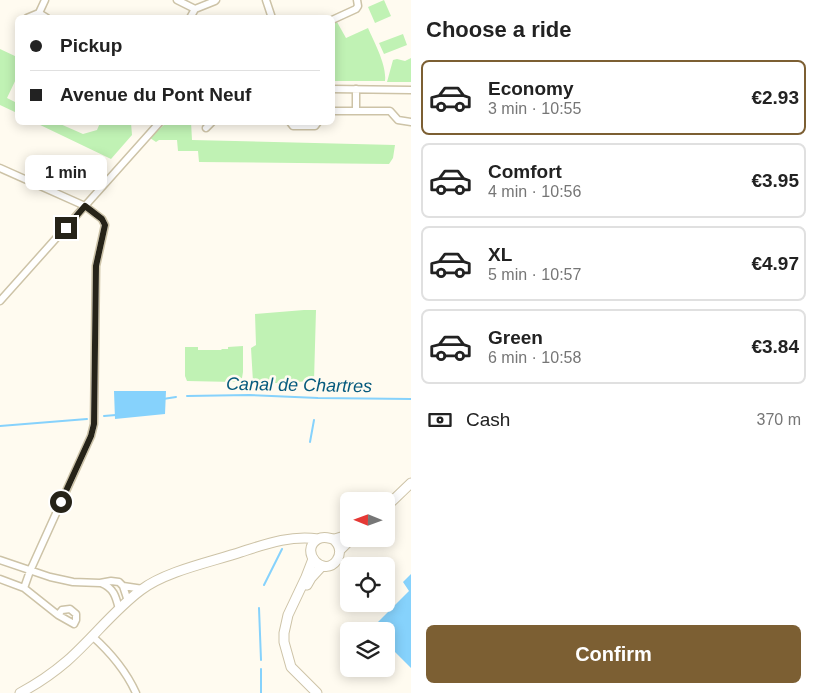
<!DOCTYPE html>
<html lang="en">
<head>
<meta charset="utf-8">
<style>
  :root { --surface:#fff; --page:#f6f6f6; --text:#222; --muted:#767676; --line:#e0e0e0; --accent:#7c5f33 }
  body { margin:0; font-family:Helvetica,sans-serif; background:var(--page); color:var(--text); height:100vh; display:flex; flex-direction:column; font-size:19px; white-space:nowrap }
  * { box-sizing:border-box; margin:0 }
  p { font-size:16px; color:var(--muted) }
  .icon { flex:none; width:28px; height:28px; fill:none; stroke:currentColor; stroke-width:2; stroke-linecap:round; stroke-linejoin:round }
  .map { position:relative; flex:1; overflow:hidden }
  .sheet { display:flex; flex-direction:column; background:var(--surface); width:405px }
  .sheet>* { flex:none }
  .guide { position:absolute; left:15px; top:15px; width:320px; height:110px; border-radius:8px; box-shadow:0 2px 12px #0003; display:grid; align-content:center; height:110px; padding:0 15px; background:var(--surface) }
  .needle { width:32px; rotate:271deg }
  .tools { position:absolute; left:340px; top:492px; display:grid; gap:10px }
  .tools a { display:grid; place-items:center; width:55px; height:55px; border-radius:8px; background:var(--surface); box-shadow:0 2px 12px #0003; font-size:25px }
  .end { position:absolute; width:22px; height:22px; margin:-11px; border:6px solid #262318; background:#fff; box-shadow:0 0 0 2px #fff }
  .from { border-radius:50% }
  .bubble { position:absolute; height:35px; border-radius:8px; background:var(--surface); box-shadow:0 2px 12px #0003; font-size:16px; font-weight:700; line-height:35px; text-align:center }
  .guide b { display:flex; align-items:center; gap:18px; height:48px; font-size:19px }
  .guide b+b { border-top:1px solid var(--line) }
  .guide i { width:12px; height:12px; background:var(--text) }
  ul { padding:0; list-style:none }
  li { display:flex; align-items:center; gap:15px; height:75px; margin:0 10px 8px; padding:0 5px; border:2px solid var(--line); border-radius:8px }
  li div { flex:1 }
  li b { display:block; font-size:19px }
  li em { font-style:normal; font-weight:700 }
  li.on { border-color:var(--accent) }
  li>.icon { width:45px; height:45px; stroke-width:1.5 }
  h2 { padding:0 15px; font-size:22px; line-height:60px }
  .pay { display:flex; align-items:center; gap:12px; height:55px; padding:0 15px; font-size:19px }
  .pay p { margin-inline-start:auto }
  .primary-button { display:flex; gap:10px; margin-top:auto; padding:10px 15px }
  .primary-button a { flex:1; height:58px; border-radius:8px; background:var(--accent); color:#fff; font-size:20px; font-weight:700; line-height:58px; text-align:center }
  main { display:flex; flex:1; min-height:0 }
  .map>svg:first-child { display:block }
  .green { fill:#c0f2b4 }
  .water { fill:#86d2fc }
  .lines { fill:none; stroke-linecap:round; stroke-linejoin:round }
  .stream { stroke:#86d2fc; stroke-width:2 }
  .street-casing { stroke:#cdc3a7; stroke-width:9 }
  .secondary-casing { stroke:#cdc3a7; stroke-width:11 }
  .street { stroke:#fff; stroke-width:6 }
  .secondary { stroke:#fff; stroke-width:9 }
  .route { stroke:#262318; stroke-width:6 }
  .labels { text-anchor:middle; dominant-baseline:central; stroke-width:5; stroke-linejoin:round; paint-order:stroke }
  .water-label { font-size:18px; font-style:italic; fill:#065a7d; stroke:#fffbf0 }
</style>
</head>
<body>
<main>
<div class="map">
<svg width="411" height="693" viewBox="0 0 411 693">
  <rect width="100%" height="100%" fill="#fffbf0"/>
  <path class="green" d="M384,0L391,16L375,23L368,7Z
    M337,22L346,38L368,28C374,42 387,65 385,81H333V24Z
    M403,34L407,45L384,54L379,43Z
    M0,49L17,57V77L7,98L17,103V113L0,105Z
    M411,58V82H387L393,60L397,59L405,61Z
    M191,122L192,140L395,145L393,158L389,164L199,162L198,151H178L177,140H159L156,142L150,138L166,123Z
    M36,123H58L83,134L97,130L100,123H131L132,135L111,159Z
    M304,310H316L314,381L258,384L253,382L251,348L256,345L255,314Z
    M243,346V372L242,378L234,382L187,381L185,376V347H198V350H221L222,349H228V347Z"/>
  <path class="water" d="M114,391H166L165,414L115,419Z
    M411,574V668L386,643V631H375L372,628L409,591L403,582Z"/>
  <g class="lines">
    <path class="stream" d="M187,396L249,395L318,398L411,399
      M163,399L176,397
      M104,416L116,415
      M0,426L87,419
      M310,442L314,420
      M264,585L282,549
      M259,608L261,660
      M261,669V693"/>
    <defs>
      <path id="street" d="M45,0L39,13L47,18
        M177,0L195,9L190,18
        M266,0L272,18
        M195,9L215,1L216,0
        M27,18L39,13
        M332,20L356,9L358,6L357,0
        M332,89L411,90
        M332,111H390L398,120L411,122
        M356,111V89
        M290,122L293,126H315L318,122
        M206,128L212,122
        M0,168L85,206L102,219L105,225L96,266L94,424L91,436L30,571L24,588L0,579
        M0,301L160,122
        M0,560L50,577L73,582L100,583L111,581L119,582L123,586L128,601
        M101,583C114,588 116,597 119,609
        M123,586L143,589
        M24,588L58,615L74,624L76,620V614L70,609L62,610L58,615
        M92,636C110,652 126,671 136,693"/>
      <path id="secondary" d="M386,507L411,483
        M333,539C339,544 342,552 337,560C324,579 298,551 318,539C324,536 328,538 333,539C338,539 344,536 349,534
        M340,550L351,539
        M313,559L306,577L288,615L284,633V642L291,667L317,693
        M307,585L311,578L322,566
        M20,693C37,684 53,673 67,661C93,638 114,610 141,590C166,571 211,562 241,552C266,544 291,535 318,539"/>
    </defs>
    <use href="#street" class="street-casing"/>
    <use href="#secondary" class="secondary-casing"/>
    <use href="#street" class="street"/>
    <use href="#secondary" class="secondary"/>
  </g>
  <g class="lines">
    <path class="route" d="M61,502L91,436L94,424L96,266L105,225L102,219L85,206L66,228"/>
  </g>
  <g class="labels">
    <g class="water-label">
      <text transform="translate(299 385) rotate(1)">Canal de Chartres</text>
    </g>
  </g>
</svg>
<div class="tools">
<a><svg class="needle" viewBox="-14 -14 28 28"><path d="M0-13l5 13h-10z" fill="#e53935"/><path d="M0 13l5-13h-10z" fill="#767676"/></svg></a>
<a><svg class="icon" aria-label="locate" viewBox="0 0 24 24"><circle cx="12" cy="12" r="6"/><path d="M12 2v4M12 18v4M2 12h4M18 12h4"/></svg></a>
<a><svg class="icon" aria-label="layers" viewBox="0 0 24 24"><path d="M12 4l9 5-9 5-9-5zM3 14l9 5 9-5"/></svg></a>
</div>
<i class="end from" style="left:61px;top:502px"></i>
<i class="end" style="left:66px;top:228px"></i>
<div class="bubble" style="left:25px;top:155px;width:82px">1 min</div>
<div class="guide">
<b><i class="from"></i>Pickup</b>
<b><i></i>Avenue du Pont Neuf</b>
</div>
</div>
<section class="sheet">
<h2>Choose a ride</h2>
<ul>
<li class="on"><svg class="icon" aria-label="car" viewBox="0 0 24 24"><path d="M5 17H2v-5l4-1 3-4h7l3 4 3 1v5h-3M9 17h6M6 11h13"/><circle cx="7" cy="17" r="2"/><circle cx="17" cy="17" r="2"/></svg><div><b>Economy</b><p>3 min · 10:55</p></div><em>€2.93</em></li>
<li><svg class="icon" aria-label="car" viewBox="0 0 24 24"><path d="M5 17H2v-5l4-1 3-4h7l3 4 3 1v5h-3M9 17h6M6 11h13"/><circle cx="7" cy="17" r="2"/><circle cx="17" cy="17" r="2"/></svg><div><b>Comfort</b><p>4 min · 10:56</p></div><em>€3.95</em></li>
<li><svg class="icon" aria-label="car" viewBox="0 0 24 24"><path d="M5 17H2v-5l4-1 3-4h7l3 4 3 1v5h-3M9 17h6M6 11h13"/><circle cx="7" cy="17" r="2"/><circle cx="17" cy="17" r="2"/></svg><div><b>XL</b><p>5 min · 10:57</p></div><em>€4.97</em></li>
<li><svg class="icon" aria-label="car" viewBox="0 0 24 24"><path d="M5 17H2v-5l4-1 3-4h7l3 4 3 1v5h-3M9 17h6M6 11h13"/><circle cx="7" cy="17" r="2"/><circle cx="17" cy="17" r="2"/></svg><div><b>Green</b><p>6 min · 10:58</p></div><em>€3.84</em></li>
</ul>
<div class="pay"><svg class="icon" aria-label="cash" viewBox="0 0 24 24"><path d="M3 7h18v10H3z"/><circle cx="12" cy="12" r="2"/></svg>Cash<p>370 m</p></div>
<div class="primary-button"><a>Confirm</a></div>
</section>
</main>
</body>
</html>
